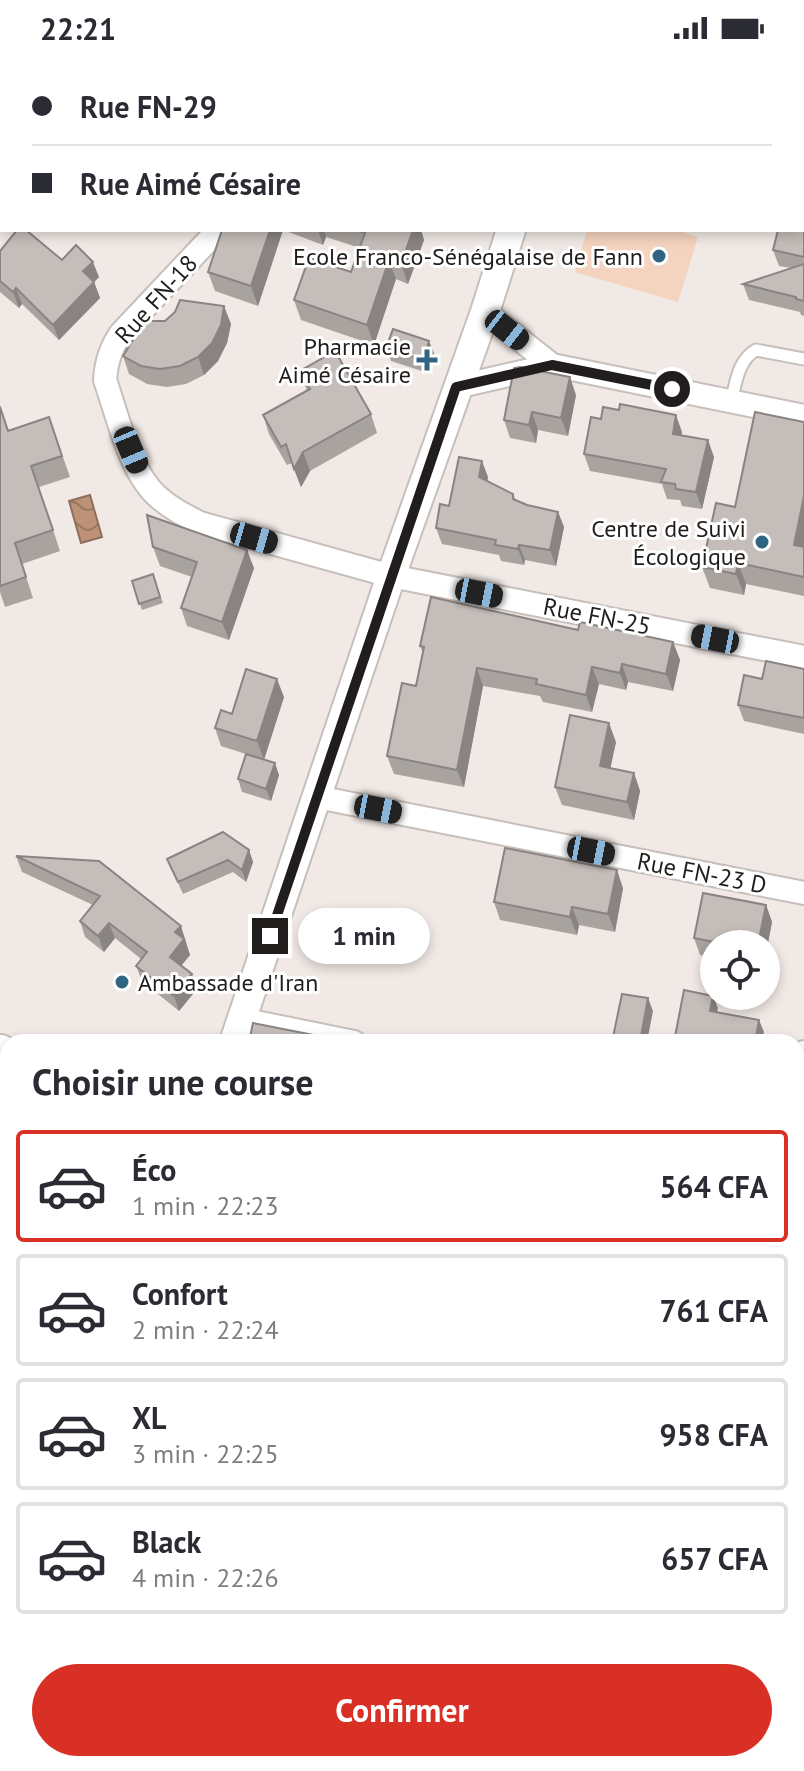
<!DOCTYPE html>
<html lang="fr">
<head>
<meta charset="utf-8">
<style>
  :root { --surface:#fff; --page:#f2f2f3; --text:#2b2b33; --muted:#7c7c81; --line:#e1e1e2; --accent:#d93025 }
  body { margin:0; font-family:"PT Sans",sans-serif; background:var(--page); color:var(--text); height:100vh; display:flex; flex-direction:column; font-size:30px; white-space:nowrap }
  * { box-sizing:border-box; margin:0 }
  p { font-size:26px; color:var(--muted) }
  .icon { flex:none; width:44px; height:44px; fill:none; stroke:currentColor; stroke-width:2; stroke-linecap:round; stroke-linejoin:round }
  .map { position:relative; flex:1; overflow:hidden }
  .drawer { position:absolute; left:0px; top:978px; width:804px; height:738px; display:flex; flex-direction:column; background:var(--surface); border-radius:24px 24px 0 0; box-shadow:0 4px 12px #0003 }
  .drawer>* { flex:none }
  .banner { position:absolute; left:0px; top:0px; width:804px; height:176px; box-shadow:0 4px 12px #0003; display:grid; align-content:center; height:176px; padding:0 32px; background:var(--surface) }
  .fabs { position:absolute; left:700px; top:874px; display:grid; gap:16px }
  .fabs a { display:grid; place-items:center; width:80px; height:80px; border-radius:50%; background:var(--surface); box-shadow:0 4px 12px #0003; font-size:40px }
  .end { position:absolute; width:36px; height:36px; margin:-18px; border:10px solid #201d1c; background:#fff; box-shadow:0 0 0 4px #fff }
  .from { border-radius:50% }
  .bubble { position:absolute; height:56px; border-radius:28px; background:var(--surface); box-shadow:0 4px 12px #0003; font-size:26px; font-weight:700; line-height:56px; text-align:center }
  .car { position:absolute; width:24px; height:48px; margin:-24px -12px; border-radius:10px; box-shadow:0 0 6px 2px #0007; background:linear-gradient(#222 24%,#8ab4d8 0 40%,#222 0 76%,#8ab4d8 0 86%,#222 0) }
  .banner b { display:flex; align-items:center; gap:28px; height:76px; font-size:30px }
  .banner b+b { border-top:2px solid var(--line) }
  .banner i { width:20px; height:20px; background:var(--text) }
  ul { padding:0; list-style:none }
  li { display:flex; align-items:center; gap:24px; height:112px; margin:0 16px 12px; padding:0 16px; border:4px solid var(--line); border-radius:8px }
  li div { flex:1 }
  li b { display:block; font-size:30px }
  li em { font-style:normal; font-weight:700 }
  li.active { border-color:var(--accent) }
  li>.icon { width:72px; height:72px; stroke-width:1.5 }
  h2 { padding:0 32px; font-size:36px; line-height:96px }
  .button { display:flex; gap:16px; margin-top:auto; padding:16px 32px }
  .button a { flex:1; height:92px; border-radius:48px; background:var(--accent); color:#fff; font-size:32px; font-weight:700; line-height:92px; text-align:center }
  .status { display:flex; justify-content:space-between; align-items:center; height:56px; padding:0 40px; background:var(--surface); direction:ltr }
  .status svg { height:22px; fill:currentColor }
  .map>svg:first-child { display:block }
  .green { fill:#f4d3bf }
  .water { fill:url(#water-waves); stroke:#8e6f5c; stroke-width:2 }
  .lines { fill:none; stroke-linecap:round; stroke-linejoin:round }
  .stream { stroke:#8e6f5c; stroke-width:7 }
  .service-casing { stroke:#c6bfbb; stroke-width:15 }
  .minor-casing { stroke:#c6bfbb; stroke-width:26 }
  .tertiary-casing { stroke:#c6bfbb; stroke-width:32 }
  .trunk-casing { stroke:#c6bfbb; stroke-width:40 }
  .service { stroke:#fff; stroke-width:11 }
  .minor { stroke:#fff; stroke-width:22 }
  .tertiary { stroke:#fff; stroke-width:28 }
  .trunk { stroke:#fff; stroke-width:36 }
  .wall { fill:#a9a39f }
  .shaded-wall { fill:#898482 }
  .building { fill:#c4bdb9; stroke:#898482; stroke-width:2 }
  .route { stroke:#201d1c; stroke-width:10 }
  .poi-dot { fill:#2f6580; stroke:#fff; stroke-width:3 }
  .labels { text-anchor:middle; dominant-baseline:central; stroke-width:6; stroke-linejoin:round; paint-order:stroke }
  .poi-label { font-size:24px; fill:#201d1c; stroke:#fff; text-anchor:end }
  .street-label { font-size:24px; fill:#201d1c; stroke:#fff }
</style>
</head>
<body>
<div class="status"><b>22:21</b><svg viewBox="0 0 49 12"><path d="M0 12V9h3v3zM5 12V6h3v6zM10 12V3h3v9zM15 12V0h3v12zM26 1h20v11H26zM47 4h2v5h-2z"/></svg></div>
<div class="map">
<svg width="804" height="1715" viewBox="0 0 804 1715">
  <defs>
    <pattern id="water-waves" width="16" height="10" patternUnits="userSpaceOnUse" patternTransform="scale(2)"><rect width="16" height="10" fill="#bd9277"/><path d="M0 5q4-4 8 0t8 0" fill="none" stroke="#997761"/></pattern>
  </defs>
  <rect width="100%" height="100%" fill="#f0e9e5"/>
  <path class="green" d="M587,174H676L698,181L678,246L575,216Z"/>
  <path class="water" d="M90,439L102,481L81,487L69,445Z
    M47,1708H674L679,1715H43Z"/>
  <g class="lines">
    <path class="stream" d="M35,2L36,0
      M0,50L2,47"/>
    <defs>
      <path id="service" d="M731,345C736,327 738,304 756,294L804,303"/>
      <path id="minor" d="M218,174L121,277C111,291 106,306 105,324C117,358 130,416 157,440C170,452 184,459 200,467L391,520L804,601
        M485,256L552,309
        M456,331L552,309L804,360
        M317,741L804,837
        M241,963L354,986
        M796,1029L804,996
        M796,1072L804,1074
        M796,1218L804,1219"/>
      <path id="tertiary" d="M566,2L567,0
        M234,986L391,520L485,256L511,174"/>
      <path id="trunk" d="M0,997L8,1007
        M0,1052L8,1063
        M796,1482L804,1486
        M796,1511L804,1514"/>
    </defs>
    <use href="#service" class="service-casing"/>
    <use href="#minor" class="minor-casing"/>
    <use href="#tertiary" class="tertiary-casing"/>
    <use href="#trunk" class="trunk-casing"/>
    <use href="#service" class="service"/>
    <use href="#minor" class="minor"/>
    <use href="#tertiary" class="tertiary"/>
    <use href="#trunk" class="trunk"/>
  </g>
  <path class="wall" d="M160,0H208V1L162,2Z
    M0,105L2,110V172L0,173Z
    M804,173V260L801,259L800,256L749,244L743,228L791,212L779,210L773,194Z
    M222,174H421L424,184L408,228L396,223L374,289L301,264L294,244L351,216L360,192L326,181L323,189L283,174L258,250L215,235L208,216Z
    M0,195L62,204L99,221L94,226L100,242L59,284L22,248L19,252L0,236Z
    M152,265L231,268L227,287L218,305L204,319L186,328L167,331L147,328L129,318L123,300Z
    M386,292L434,297L428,317L391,305Z
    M300,315L371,358L377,377L310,415L301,431L292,407L287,409L269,378L263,359L307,335Z
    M576,339L568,380L538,374L536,387L510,382L504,364Z
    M0,349L9,375L49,361L70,421L39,431L60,495L22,508L33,542L5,551L0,536Z
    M804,366V540L746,528L744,539L710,532L702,511L735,451Z
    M682,376V379L714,401L702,453L682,450L680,444L667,443L662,428L590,415L584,398Z
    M488,421L487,425L513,438L516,444L527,449L558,456L564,471L556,510L525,504L524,509L501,505L499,499L442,488L436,472L449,450Z
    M153,491L254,512L229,584L187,570L181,552L192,521L160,510Z
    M153,518L163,547L142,554L132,525Z
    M578,574L673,586L680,604L673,635L628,626L626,634L599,628L592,656L543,646L540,640L483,630L464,731L394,718L387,700L416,630L423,597L420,590Z
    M804,613V678L744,665L738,649L762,623Z
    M284,641L264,703L279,719L271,745L242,736L238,723L246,698L221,690L215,672L232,658Z
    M616,686L610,712L634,717L640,735L634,764L562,749L555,731Z
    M249,794L253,806L246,826L233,816L183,838L167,803Z
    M16,800L99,805L186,885L185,886L190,899L181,910L197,933L179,955L142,925L136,910L141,903L115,882L104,896L85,881L80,865L93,849L22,816Z
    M623,832L615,876L579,869L577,879L500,864L494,846Z
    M766,849L772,866L766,897V888H714V902L700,899L694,882Z"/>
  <path class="shaded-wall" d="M119,0H138L137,2H117Z
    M190,0H208V1L188,2Z
    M481,0H492L493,2H480Z
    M642,0H655L654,2H642Z
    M804,3V41L802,48V9Z
    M270,174H283L258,250L251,230Z
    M318,174H324L326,181L323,189Z
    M413,174H421L424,184L408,228L401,208Z
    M389,204L396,223L374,289L367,269Z
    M93,206L99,221L89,231L83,215Z
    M94,226L100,242L59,284L53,269Z
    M16,232L22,248L19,252L13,236Z
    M224,250L231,268L227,287L218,305L204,319L198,301Z
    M429,285L434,297L428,317L423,304Z
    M570,321L576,339L568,380L561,362Z
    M532,356L538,374L536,387L529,369Z
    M676,359L682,376L679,395L673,378Z
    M708,384L714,401L702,453L696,436Z
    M303,396L310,415L301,431L294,413Z
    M482,405L488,421L485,436L479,421Z
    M804,440V497L794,489Z
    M558,456L564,471L556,510L550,494Z
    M519,489L525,504L524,509L518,493Z
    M247,494L254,512L229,584L222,566Z
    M738,507L746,528L744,539L736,518Z
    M673,586L680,604L673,635L666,618Z
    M622,608L628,626L626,634L620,617Z
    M592,611L599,628L592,656L586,639Z
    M477,612L483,630L464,731L457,714Z
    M277,623L284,641L264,704L257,685Z
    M609,667L616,686L607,728L600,710Z
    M275,707L279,719L271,745L266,733Z
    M634,717L640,735L634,764L627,746Z
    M249,794L253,806L246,826L242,814Z
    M617,814L623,832L615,876L608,858Z
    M766,849L772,866L766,897V888H758Z
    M572,851L579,869L577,879L570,861Z
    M109,867L115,882L104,896L98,880Z
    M181,870L190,899L176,916L170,901L175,876Z
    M192,918L197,933L179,955L174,940Z
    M713,940L718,952L715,967L710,955Z
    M648,942L653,955L647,986H640Z
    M759,964L764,976L762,986H755Z"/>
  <path class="building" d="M66,0H119L117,2H65Z
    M174,0H190L188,2H176Z
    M310,0H481L480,2H310Z
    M613,0H642V2H612Z
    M760,0H804V3L802,9V2H759Z
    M0,107L2,114V156H0Z
    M802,172L804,173V201L773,194L778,174H802Z
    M17,174H26L62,204L76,189L93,206L83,215L94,226L53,269L16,232L13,236L0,225V195Z
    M222,174H270L251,230L208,216Z
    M355,174H413L401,208L389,204L367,269L294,244L309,202L351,216L365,177Z
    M804,208V245L796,243V241L743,228Z
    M180,244L224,250L221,269L212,287L198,301L180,310L160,313L141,310L123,300L146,263L152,265H165L175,256Z
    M393,273L429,285L423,304L386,292Z
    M335,295L371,358L303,396L294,413L286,388L281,391L263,359L310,333L300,315Z
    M520,311L570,321L561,362L532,356L529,369L504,364L514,312Z
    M620,348L676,359L673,378L708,384L696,436L676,433L675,428L661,426L666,413L584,398L591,361L601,363L603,351L619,354Z
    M0,351L8,375L49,361L62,400L31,410L53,474L15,487L26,521L0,530Z
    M755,356L804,366V440L794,489L804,491V521L738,507L736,518L702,511L716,447L735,451Z
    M459,401L482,405L479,421L513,438V443L527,449L558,456L550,494L519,489L518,493L495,489L496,484L436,472L440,448L449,450Z
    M147,459L247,494L222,566L181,552L197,506L153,491Z
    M153,518L160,541L139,548L132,525Z
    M431,541L578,574L580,566L673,586L666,618L622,608L620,617L592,611L586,639L536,628L537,623L477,612L457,714L387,700L402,627L416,630L424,591L420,590Z
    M766,605L804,613V662L738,649L744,619L762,623Z
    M246,613L277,623L257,685L215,672L221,654L232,658Z
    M570,659L609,667L600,710L634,717L627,746L555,731Z
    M246,698L275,707L266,733L238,723Z
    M223,776L249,794L242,814L228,804L178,826L167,803Z
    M505,792L617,814L608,858L572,851L570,861L494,846Z
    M16,800L99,805L181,870L175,876L184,883L170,901L192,918L174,940L136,910L147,896L109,867L98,880L80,865L100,840Z
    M703,837L766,849L758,888H724L694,882Z
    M684,934L713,940L710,955L759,964L755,986L745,984V986H674Z
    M622,938L648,942L640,986H612Z
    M253,967L349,986H249Z"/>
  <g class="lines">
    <path class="route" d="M270,880L456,331L552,309L672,333"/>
  </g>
  <g class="poi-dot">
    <circle cx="659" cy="200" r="8"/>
    <path d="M423 292h8v8h8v8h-8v8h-8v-8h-8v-8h8z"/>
    <circle cx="762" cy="486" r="8"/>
    <circle cx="122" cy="926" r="8"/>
  </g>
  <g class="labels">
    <g class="poi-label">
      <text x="643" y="200">Ecole Franco-Sénégalaise de Fann</text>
      <text x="411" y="290">Pharmacie<tspan x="411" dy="28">Aimé Césaire</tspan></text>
      <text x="746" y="472">Centre de Suivi<tspan x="746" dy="28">Écologique</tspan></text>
      <text x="138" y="926" text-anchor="start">Ambassade d'Iran</text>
    </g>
    <g class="street-label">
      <text transform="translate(156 243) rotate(-48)">Rue FN-18</text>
      <text transform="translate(597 560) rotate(11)">Rue FN-25</text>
      <text transform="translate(702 817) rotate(11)">Rue FN-23 D</text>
    </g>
  </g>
</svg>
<div class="fabs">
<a><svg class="icon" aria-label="locate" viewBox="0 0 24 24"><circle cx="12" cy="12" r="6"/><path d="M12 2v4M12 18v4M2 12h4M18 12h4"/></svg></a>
</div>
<i class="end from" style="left:672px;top:333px"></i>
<i class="end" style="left:270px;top:880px"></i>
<div class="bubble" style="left:298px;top:852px;width:132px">1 min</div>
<i class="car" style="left:507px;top:274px;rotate:128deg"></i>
<i class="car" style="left:131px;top:394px;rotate:157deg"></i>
<i class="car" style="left:254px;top:482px;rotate:106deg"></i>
<i class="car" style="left:479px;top:537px;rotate:101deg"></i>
<i class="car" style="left:715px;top:583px;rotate:281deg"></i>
<i class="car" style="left:378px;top:753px;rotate:101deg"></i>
<i class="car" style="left:591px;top:795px;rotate:101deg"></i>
<div class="banner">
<b><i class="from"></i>Rue FN-29</b>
<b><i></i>Rue Aimé Césaire</b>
</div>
<section class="drawer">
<h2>Choisir une course</h2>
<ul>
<li class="active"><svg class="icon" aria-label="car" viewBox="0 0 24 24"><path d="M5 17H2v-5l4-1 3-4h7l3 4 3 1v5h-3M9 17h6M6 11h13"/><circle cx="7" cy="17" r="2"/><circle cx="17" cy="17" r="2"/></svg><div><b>Éco</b><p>1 min · 22:23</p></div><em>564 CFA</em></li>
<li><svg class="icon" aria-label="car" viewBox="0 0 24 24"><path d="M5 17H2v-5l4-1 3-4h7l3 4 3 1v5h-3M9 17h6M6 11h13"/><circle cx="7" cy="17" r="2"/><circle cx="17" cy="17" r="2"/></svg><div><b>Confort</b><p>2 min · 22:24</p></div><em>761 CFA</em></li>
<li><svg class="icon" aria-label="car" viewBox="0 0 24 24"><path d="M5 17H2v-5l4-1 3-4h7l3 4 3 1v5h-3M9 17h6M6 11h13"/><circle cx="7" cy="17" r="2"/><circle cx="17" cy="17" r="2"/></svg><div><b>XL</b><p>3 min · 22:25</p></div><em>958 CFA</em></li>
<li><svg class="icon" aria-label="car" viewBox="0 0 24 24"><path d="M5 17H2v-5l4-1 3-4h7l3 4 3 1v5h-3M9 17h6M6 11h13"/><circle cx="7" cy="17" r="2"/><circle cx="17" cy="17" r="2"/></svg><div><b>Black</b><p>4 min · 22:26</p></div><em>657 CFA</em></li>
</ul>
<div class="button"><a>Confirmer</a></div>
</section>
</div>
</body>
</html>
